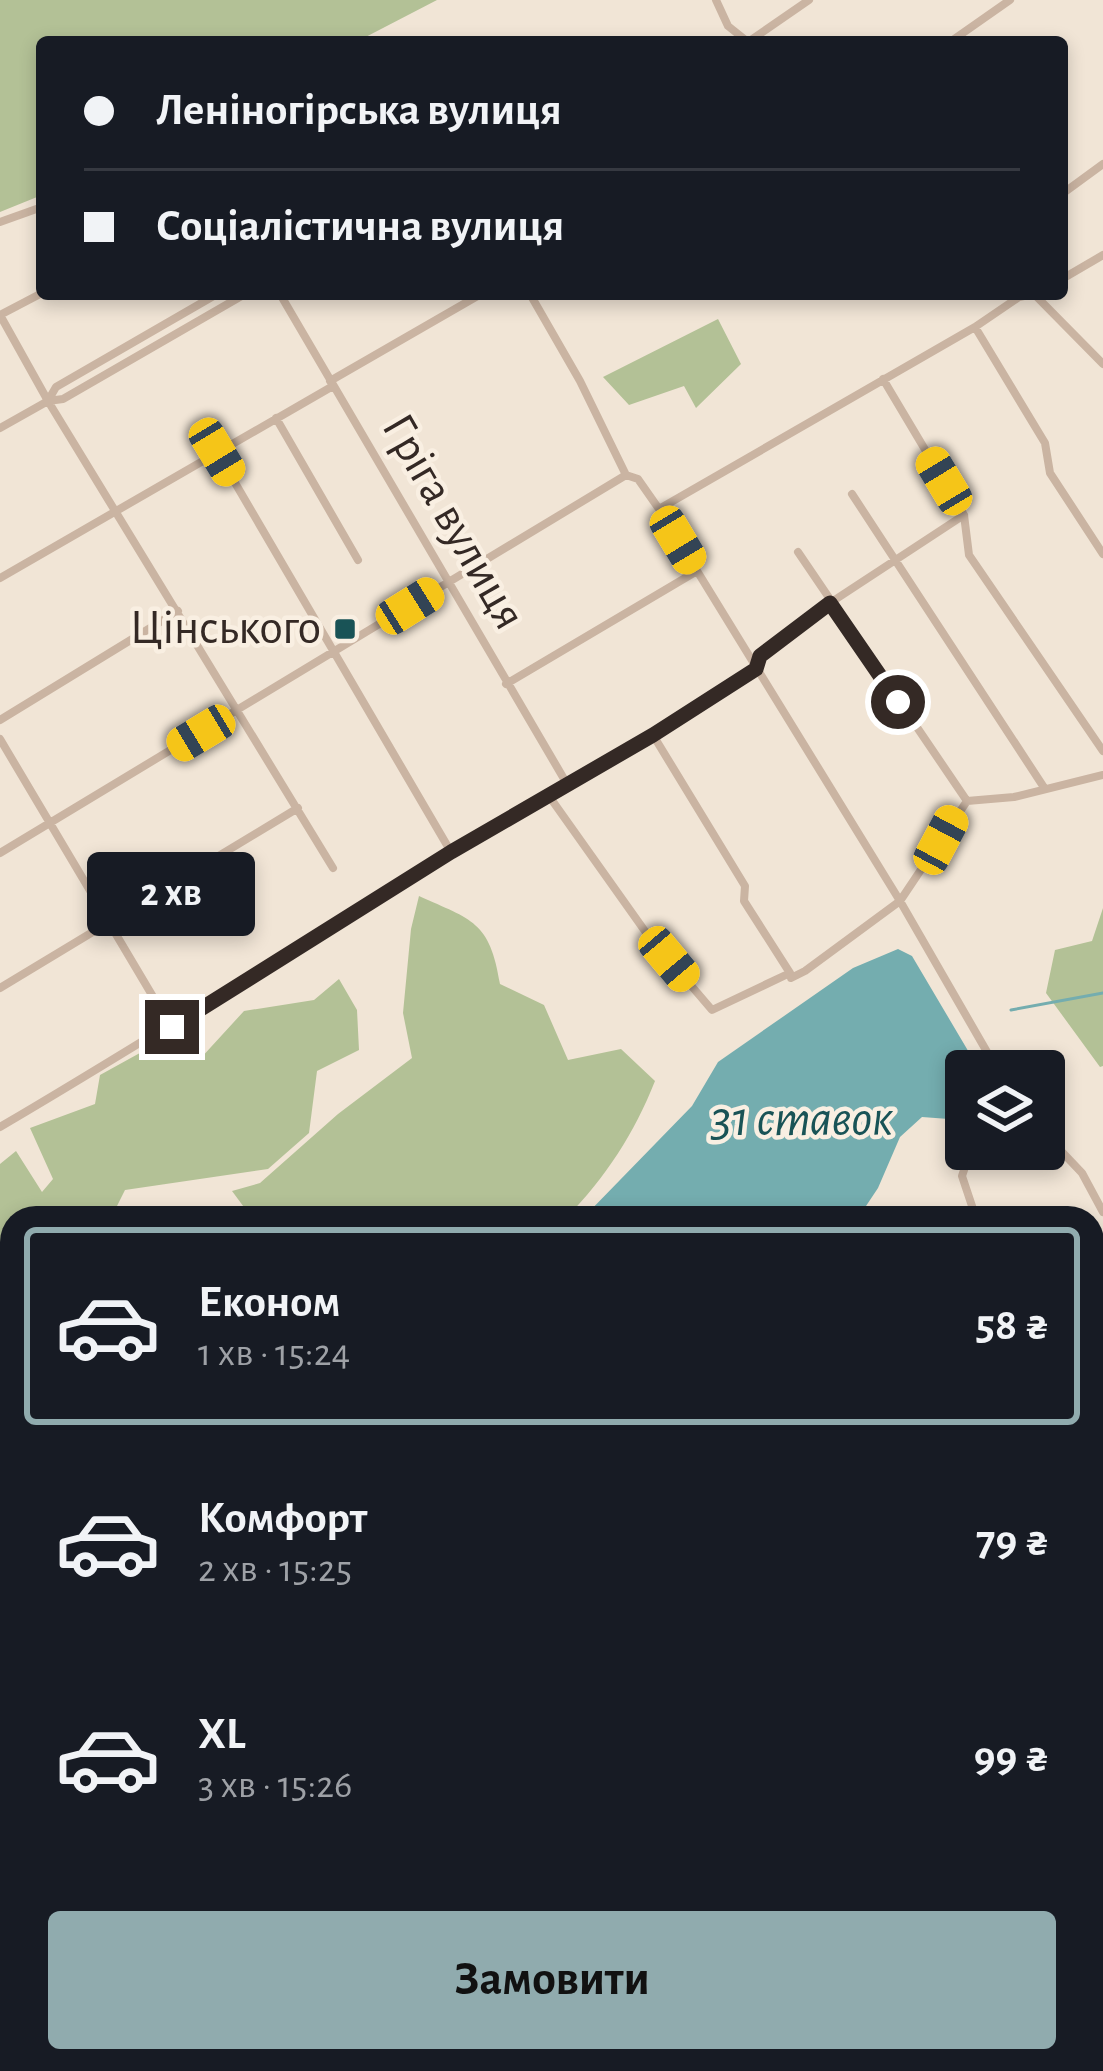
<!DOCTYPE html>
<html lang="uk">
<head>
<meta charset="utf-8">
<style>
  :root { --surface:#171b24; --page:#242831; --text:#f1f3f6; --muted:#9ea1a6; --line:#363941; --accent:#90abae }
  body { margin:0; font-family:"Alegreya Sans",sans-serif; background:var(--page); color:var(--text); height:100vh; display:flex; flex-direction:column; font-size:45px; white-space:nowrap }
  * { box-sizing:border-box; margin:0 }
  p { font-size:39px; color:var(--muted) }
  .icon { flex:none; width:66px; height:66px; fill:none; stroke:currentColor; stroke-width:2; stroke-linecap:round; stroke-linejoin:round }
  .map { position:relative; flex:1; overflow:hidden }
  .drawer { position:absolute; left:0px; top:1206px; width:1104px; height:867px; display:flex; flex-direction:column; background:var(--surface); border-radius:36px 36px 0 0; box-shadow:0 6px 18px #0003 }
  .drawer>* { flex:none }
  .top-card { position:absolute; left:36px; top:36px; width:1032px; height:264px; border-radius:12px; box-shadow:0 6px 18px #0003; display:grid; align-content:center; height:264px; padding:0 48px; background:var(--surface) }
  .fabs { position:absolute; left:945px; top:1050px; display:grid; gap:24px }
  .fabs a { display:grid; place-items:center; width:120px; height:120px; border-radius:12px; background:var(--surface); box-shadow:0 6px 18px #0003; font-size:60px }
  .end { position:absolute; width:54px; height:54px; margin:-27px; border:15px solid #342925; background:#fff; box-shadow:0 0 0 6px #fff }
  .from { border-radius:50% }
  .bubble { position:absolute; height:84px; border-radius:12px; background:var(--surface); box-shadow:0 6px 18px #0003; font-size:39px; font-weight:700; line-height:84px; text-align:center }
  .car { position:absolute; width:36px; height:72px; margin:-36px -18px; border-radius:15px; box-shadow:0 0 9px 3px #0007; background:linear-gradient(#f5c518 24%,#345 0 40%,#f5c518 0 76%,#345 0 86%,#f5c518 0) }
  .top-card b { display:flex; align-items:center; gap:42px; height:114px; font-size:45px }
  .top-card b+b { border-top:3px solid var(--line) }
  .top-card i { width:30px; height:30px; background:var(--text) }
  ul { padding:21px 0 0; list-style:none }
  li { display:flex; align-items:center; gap:36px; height:198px; margin:0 24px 18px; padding:0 24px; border:6px solid transparent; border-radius:12px }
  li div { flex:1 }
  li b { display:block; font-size:45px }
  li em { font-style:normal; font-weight:700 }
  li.selected { border-color:var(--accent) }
  li>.icon { width:108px; height:108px; stroke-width:1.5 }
  .cta { display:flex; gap:24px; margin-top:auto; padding:24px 48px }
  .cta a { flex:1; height:138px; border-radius:12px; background:var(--accent); color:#111; font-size:48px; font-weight:700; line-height:138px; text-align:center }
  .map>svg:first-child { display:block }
  .green { fill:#b3c196 }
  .water { fill:#74adaf }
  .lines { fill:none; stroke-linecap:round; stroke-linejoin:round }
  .stream { stroke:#74adaf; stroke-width:3 }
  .minor { stroke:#cab4a2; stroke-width:8 }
  .route { stroke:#342925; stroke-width:15 }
  .poi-dot { fill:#195356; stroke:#f9efe2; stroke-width:4.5 }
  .labels { text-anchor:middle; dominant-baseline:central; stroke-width:9; stroke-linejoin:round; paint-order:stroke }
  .street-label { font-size:48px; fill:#342925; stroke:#f9efe2 }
  .poi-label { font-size:48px; fill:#342925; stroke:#f9efe2; text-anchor:end }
  .water-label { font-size:51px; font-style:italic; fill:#195356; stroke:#f9efe2 }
</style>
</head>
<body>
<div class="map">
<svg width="1103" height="2071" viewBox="0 0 1103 2071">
  <rect width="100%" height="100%" fill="#f1e5d6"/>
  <path class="green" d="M0,0H437L356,42H42V195L0,212Z
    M718,319L741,364L696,408L684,386L629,405L603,377Z
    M419,896C472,920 490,921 500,984L544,1005L568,1060L621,1049L655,1081C634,1134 606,1177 566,1218H252L232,1191L260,1183L338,1114L412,1058L403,1013L411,929Z
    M1103,908V1066L1100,1067L1046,993L1055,950L1092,941Z
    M339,979L357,1010L359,1050L317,1071L309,1133L268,1169L125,1190L111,1218H12V1404L0,1414V1164L16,1151L42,1192L53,1179L30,1128L95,1104L100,1075L167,1038L200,1059L244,1011L314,1000Z"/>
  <path class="water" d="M898,949L912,956L980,1071H966V1115L962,1120L922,1117L900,1137L878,1188L858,1218H583L692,1106L718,1062L853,968Z
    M0,1661L12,1670V1930L4,1933L0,1945Z"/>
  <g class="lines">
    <path class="stream" d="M1011,1010L1103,993"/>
    <path class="minor" d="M716,0L728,26L748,42
      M748,42L809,0
      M950,42L1010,0
      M1062,194L1103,164
      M0,222L42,207
      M1062,279L1103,255
      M280,294L567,784
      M530,294L580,381L626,475L638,479L659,509L900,901L998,1071
      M0,315L48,401L333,868
      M0,315L42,293
      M975,327L1045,443L1050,473L1103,554
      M883,379L964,515L969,555L1103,751
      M330,381L481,294
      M49,399L56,387L217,294
      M276,418L358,560
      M0,428L48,401L63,399L245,294
      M217,452L451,852
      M852,494L1045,789
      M659,509L975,327L1019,297L1034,294L1103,364
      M798,552L967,801
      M0,578L333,386
      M506,684L697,571
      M0,720L178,611
      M653,735L745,886L744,901L790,973
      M0,739L171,1027
      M549,796L647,934L712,1010L790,973L791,978L805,971L900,901L967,801L1014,797L1103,775
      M0,853L626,475
      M0,988L298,808
      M0,1127C152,1038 300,942 451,852C553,791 656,733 756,669L760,655L830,603L964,515
      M1044,1133L1082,1173L1103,1212
      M971,1149L962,1176L976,1218
      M1092,1317L1103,1314
      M1092,1579L1103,1577
      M0,1602L12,1618
      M1092,1730L1103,1778
      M1092,1816L1103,1812
      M721,2061L723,2071
      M780,2061L783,2071
      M862,2061L864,2071
      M979,2061L980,2071
      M620,2064L631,2061
      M256,2071L285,2061
      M515,2071L516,2061"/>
  </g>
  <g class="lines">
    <path class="route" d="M172,1027L451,852L653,735L756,669L760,656L830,603L898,702"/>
  </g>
  <rect class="poi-dot" x="333" y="617" width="24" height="24" rx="6"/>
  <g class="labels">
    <g class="street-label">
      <text transform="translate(453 522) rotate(60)">Гріга вулиця</text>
    </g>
    <g class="poi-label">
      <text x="321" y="629">Цінського</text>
    </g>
    <g class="water-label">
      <text x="802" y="1119">31 ставок</text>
    </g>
  </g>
</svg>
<div class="fabs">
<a><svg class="icon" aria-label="layers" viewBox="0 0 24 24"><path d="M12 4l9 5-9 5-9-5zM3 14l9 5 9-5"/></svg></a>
</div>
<i class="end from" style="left:898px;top:702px"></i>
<i class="end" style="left:172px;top:1027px"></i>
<div class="bubble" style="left:87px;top:852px;width:168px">2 хв</div>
<i class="car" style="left:217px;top:452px;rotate:149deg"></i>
<i class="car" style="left:944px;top:481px;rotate:329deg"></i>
<i class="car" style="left:678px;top:540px;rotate:149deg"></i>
<i class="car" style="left:410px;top:606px;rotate:58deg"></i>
<i class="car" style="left:201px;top:733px;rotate:239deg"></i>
<i class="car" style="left:941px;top:840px;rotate:28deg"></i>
<i class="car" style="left:669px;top:959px;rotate:140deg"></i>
<div class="top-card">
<b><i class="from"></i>Леніногірська вулиця</b>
<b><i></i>Соціалістична вулиця</b>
</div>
<section class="drawer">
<ul>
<li class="selected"><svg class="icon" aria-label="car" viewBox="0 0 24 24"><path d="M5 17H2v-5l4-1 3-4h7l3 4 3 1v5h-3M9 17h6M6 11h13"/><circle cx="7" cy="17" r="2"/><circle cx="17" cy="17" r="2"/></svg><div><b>Економ</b><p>1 хв · 15:24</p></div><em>58 ₴</em></li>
<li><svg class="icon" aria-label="car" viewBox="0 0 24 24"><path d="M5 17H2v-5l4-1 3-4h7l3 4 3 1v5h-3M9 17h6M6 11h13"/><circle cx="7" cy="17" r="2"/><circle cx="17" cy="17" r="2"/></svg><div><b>Комфорт</b><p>2 хв · 15:25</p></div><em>79 ₴</em></li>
<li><svg class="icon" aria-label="car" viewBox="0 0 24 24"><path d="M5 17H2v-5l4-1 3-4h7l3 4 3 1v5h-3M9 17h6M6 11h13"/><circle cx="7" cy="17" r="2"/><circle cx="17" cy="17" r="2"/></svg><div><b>XL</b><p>3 хв · 15:26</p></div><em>99 ₴</em></li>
</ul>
<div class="cta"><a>Замовити</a></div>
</section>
</div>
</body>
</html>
